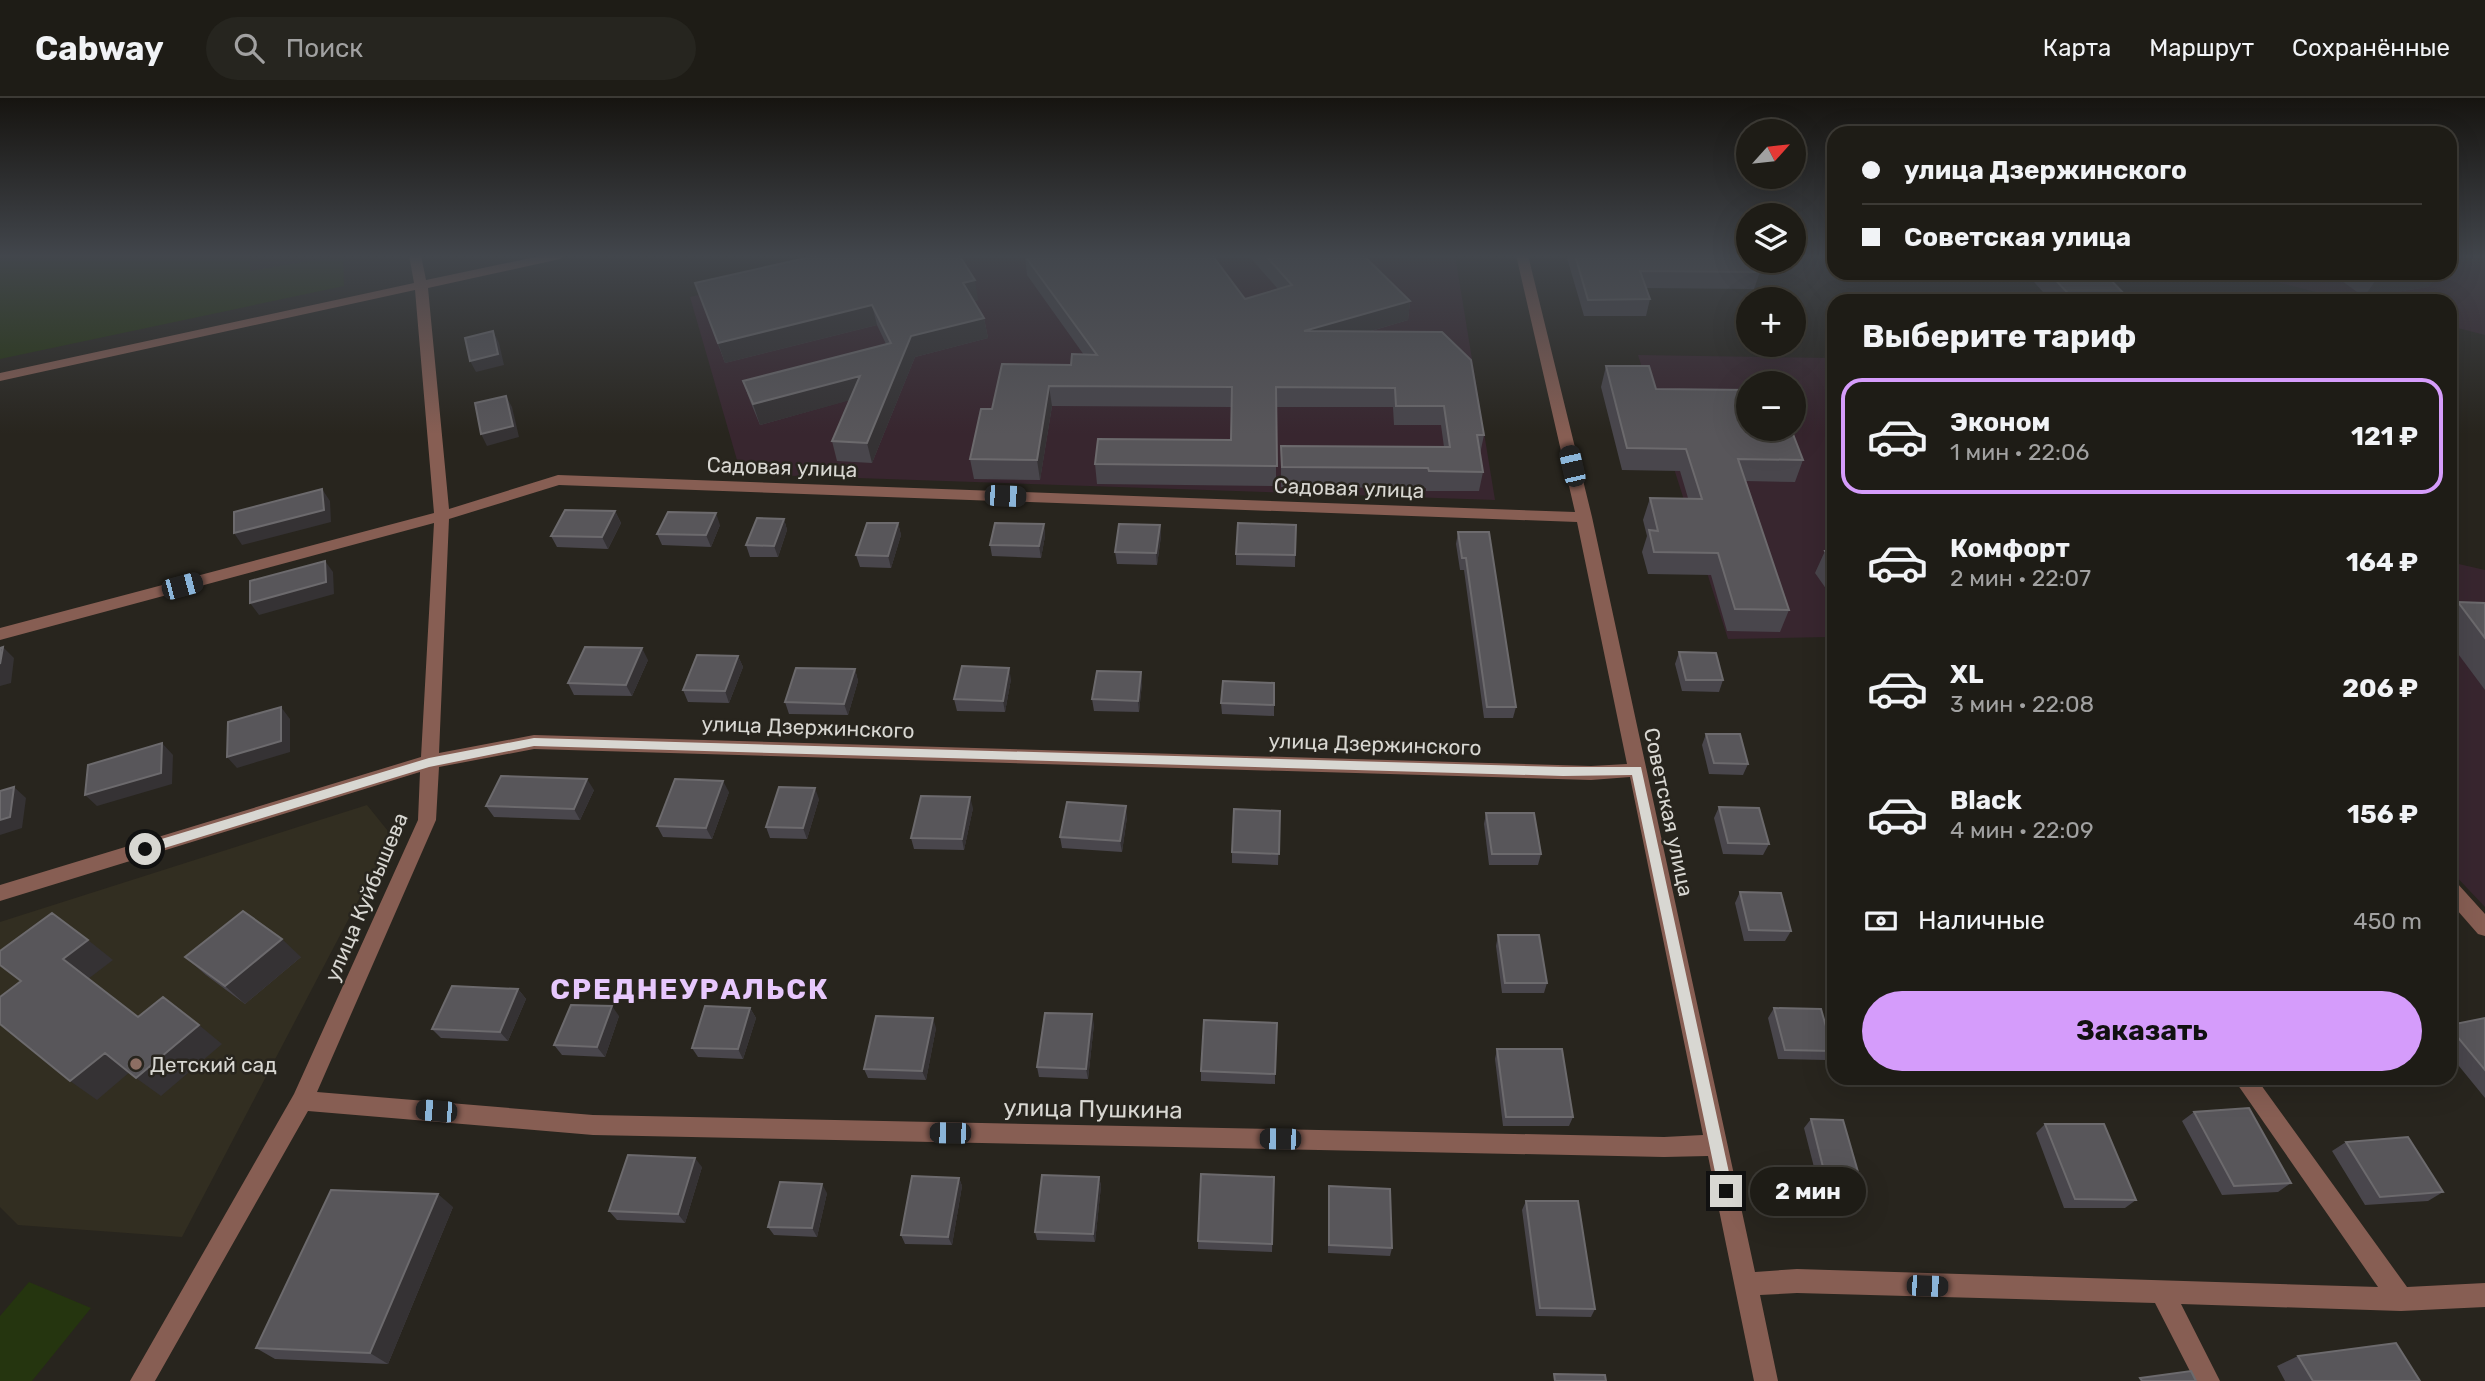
<!DOCTYPE html>
<html lang="ru">
<head>
<meta charset="utf-8">
<style>
  :root { --surface:#1e1c16; --page:#26251f; --text:#f1f3f6; --muted:#a1a1a1; --line:#3c3a35; --accent:#d59cfb }
  body { margin:0; font-family:Rubik,sans-serif; background:var(--page); color:var(--text); height:100vh; display:flex; flex-direction:column; font-size:26px; white-space:nowrap }
  * { box-sizing:border-box; margin:0 }
  p { font-size:23px; color:var(--muted) }
  .icon { flex:none; width:38px; height:38px; fill:none; stroke:currentColor; stroke-width:2; stroke-linecap:round; stroke-linejoin:round }
  .map { position:relative; flex:1; overflow:hidden }
  .sheet { position:absolute; left:1827px; top:196px; width:630px; height:791px; display:flex; flex-direction:column; background:var(--surface); border-radius:21px; box-shadow:0 7px 28px #0002,0 0 0 2px var(--line) }
  .sheet>* { flex:none }
  .banner { position:absolute; left:1827px; top:28px; width:630px; height:154px; border-radius:21px; box-shadow:0 7px 28px #0002,0 0 0 2px var(--line); display:grid; align-content:center; height:154px; padding:0 35px; background:var(--surface) }
  .needle { width:46px; rotate:63deg }
  .buttons { position:absolute; left:1736px; top:21px; display:grid; gap:14px }
  .buttons a { display:grid; place-items:center; width:70px; height:70px; border-radius:50%; background:var(--surface); box-shadow:0 7px 28px #0002,0 0 0 2px var(--line); font-size:35px }
  .end { position:absolute; width:32px; height:32px; margin:-16px; border:9px solid #d8d7d2; background:#111; box-shadow:0 0 0 4px #111 }
  .from { border-radius:50% }
  .bubble { position:absolute; height:49px; border-radius:24px; background:var(--surface); box-shadow:0 7px 28px #0002,0 0 0 2px var(--line); font-size:23px; font-weight:700; line-height:49px; text-align:center }
  .car { position:absolute; width:21px; height:42px; margin:-21px -10px; border-radius:9px; box-shadow:0 0 5px 2px #0007; background:linear-gradient(#222 24%,#8ab4d8 0 40%,#222 0 76%,#8ab4d8 0 86%,#222 0) }
  .banner b { display:flex; align-items:center; gap:24px; height:66px; font-size:26px }
  .banner b+b { border-top:2px solid var(--line) }
  .banner i { width:18px; height:18px; background:var(--text) }
  ul { padding:0; list-style:none }
  li { display:flex; align-items:center; gap:21px; height:116px; margin:0 14px 10px; padding:0 21px; border:4px solid transparent; border-radius:21px }
  li div { flex:1 }
  li b { display:block; font-size:26px }
  li em { font-style:normal; font-weight:700 }
  li.selected { border-color:var(--accent) }
  li>.icon { width:63px; height:63px; stroke-width:1.5 }
  h2 { padding:0 35px; font-size:32px; line-height:84px }
  .pay { display:flex; align-items:center; gap:18px; height:77px; padding:0 35px; font-size:26px }
  .pay p { margin-inline-start:auto }
  .button { display:flex; gap:14px; margin-top:auto; padding:14px 35px }
  .button a { flex:1; height:80px; border-radius:42px; background:var(--accent); color:#111; font-size:28px; font-weight:700; line-height:80px; text-align:center }
  header { display:flex; align-items:center; gap:42px; box-sizing:border-box; height:98px; padding:0 35px; background:var(--surface); border-bottom:2px solid var(--line) }
  header strong { font-size:33px }
  nav { display:flex; gap:38px; margin-inline-start:auto; font-size:24px }
  .search { width:490px; height:63px; background:var(--page); display:flex; align-items:center; gap:18px; box-sizing:border-box; padding:0 24px; border-radius:38px; color:var(--muted); font-size:26px }
  .map>svg:first-child { display:block }
  .industrial { fill:#38262f; fill-rule:evenodd }
  .built { fill:#322e21 }
  .green { fill:#25350f }
  .lines { fill:none; stroke-linecap:round; stroke-linejoin:round }
  .minor { fill:#875e53; fill-rule:evenodd }
  .wall { fill:#49464c }
  .shaded-wall { fill:#353234 }
  .building { fill:#58565a; stroke:#6c6a6d; stroke-width:2 }
  .route { fill:#d8d7d2 }
  .education-dot { fill:#8d6e63; stroke:#28251e; stroke-width:2.5 }
  .labels { text-anchor:middle; dominant-baseline:central; stroke-width:5; stroke-linejoin:round; paint-order:stroke }
  .street-label { font-size:21px; fill:#d8d7d2; stroke:#28251e }
  .poi-label { font-size:21px; fill:#d8d7d2; stroke:#28251e; text-anchor:start }
  .near-street-label { font-size:24px; fill:#d8d7d2; stroke:#28251e }
  .district-label { font-size:28px; font-weight:bold; letter-spacing:2px; fill:#e7c8fd; stroke:#28251e }
</style>
</head>
<body>
<header>
<strong>Cabway</strong>
<div class="search"><svg class="icon" aria-label="search" viewBox="0 0 24 24"><circle cx="10" cy="10" r="6"/><path d="M15 15l6 6"/></svg>Поиск</div>
<nav><a>Карта</a><a>Маршрут</a><a>Сохранённые</a></nav>
</header>
<div class="map">
<svg width="2485" height="1283" viewBox="0 0 2485 1283">
  <rect width="100%" height="100%" fill="#28251e"/>
  <path class="industrial" d="M872,157H1455L1495,402L741,376L690,199Z
    M2450,157H2485V237L2450,228V203H2350L2277,184L2312,175H2450Z
    M1638,257L1834,260V555L1829,539L1728,541ZM1748,285H1794V331H1748Z
    M2450,464L2485,472V809L2450,772Z"/>
  <path class="built" d="M367,707L392,738L182,1139L18,1127L0,1109V824Z"/>
  <path class="green" d="M0,157H250V173L343,157L344,188L0,261Z
    M29,1184L91,1210L32,1283H0V1218Z"/>
  <g class="lines">
    <path class="minor" d="M409,157H421L426,182L545,157H566L560,161L428,190L449,411L558,377L1575,414L1516,157H1528L1592,419L1755,1174L1797,1171L2378,1189L2233,980H2256L2407,1189L2485,1185V1209L2401,1213L2181,1206L2220,1283H2195L2155,1205L1797,1195L1760,1197L1778,1283H1754L1708,1058L1664,1059L593,1037L308,1013L155,1283H130L294,996L418,722L420,674L0,803V787L421,659L434,425L0,542V530L434,415L415,192L0,283V275L414,185ZM559,387L1577,424L1627,666L1591,668L534,637L439,655L449,421ZM534,651L1591,682L1630,679L1703,1037L1664,1039L593,1017L317,994L436,722L439,669Z
      M2450,783L2457,785L2485,816V838L2478,836L2450,804Z"/>
  </g>
  <path class="wall" d="M1248,157H1363L1410,203L1408,222L1368,234L1484,337L1480,356L1483,374L1479,393H1426V390L1281,389V348L1444,349L1441,327H1394L1393,309H1276V388L1097,386L1095,366L1231,342L1232,309L1052,308L1040,382L974,381L970,361L992,311L1071,267L1084,257L1027,177L1025,158L1245,201L1278,191Z
    M1421,157H1454V159H1421Z
    M1568,157H1748L1760,174L1754,191L1646,190L1650,201L1646,218H1584L1567,160Z
    M2026,175H2104L2131,203H2051Z
    M2331,175H2439L2428,189L2364,199Z
    M695,185L978,202L974,203L984,220L988,240L915,259L872,365L837,363L832,343L849,302L760,327L750,303L743,283L886,246L877,227L725,265Z
    M1606,268L1803,362L1795,384L1746,383L1789,512L1780,534L1727,533L1711,477L1648,476L1642,454L1647,438L1643,422L1650,400H1688L1680,373L1622,372L1601,289Z
    M615,413L621,425L608,451L557,449L551,438Z
    M784,421L787,432L778,459H750L746,447Z
    M898,425L901,437L891,470L860,469L856,457Z
    M1044,426L1045,438L1041,460L992,458L990,447Z
    M720,427L711,449L662,447L657,436Z
    M1160,427L1161,438L1157,467L1117,466L1115,454Z
    M1296,427L1295,469L1236,467V456Z
    M1458,434L1516,609L1513,620H1484L1464,472H1460L1456,446Z
    M1834,451V502L1815,475L1825,453Z
    M2458,504L2485,505V592L2450,545V513Z
    M1679,554L1723,582L1719,594L1682,593L1675,566Z
    M738,558L743,569L729,605L688,604L683,592Z
    M648,562L632,598L574,597L568,585Z
    M855,571L858,583L848,617L789,616L785,604Z
    M1141,574L1142,585L1139,614L1094,613L1092,601Z
    M1011,581L1005,614L957,613L954,601Z
    M1274,585V618L1222,616L1221,605Z
    M1706,636L1748,666L1743,677L1709,676L1702,647Z
    M594,692L580,722L494,719L486,708Z
    M729,694L712,741L663,739L657,728Z
    M819,701L807,741L770,740L766,729Z
    M1719,709L1769,746L1763,757L1723,756L1714,720Z
    M973,710L964,752L914,751L911,740Z
    M1280,713L1278,767L1232,765V754Z
    M1486,715L1541,756L1538,767H1489L1484,726Z
    M1127,719L1122,754L1062,750L1060,739Z
    M1740,794L1791,833L1785,843H1744L1735,805Z
    M1498,837L1547,885L1544,895H1502L1496,848Z
    M185,859H301L245,906L206,877Z
    M518,891L526,901L508,943L441,940L432,931Z
    M750,910L756,920L743,961L698,959L692,950Z
    M1774,910L1833,953L1826,962L1778,961L1768,920Z
    M619,918L605,959L562,957L554,947Z
    M2485,920V1000L2450,957V927Z
    M1094,926L1088,981L1039,979L1037,969Z
    M936,930L926,982L868,980L864,971Z
    M1497,951L1573,1019L1569,1028H1503L1495,961Z
    M1201,973L1275,976V986L1201,983Z
    M2194,1014L2291,1085L2278,1094L2222,1097L2182,1023Z
    M1811,1021L1858,1074L1850,1082L1817,1081L1804,1030Z
    M2045,1026L2136,1102L2125,1110H2064L2036,1035Z
    M2346,1044L2443,1094L2428,1103L2365,1107L2332,1053Z
    M702,1069L685,1125L617,1122L609,1113Z
    M1099,1079L1101,1088L1095,1144L1037,1142L1035,1134Z
    M1274,1079L1272,1154L1198,1151V1143Z
    M959,1080L962,1088L952,1147L905,1146L901,1137Z
    M1329,1088L1392,1150L1390,1158L1328,1155V1097Z
    M827,1095L817,1139L774,1137L768,1129Z
    M1526,1103L1595,1211L1591,1219L1536,1218L1522,1112Z
    M453,1109L388,1266L275,1261L256,1250Z
    M2298,1258L2420,1283H2285L2277,1268Z"/>
  <path class="shaded-wall" d="M2424,175H2439L2428,189L2364,199L2376,182Z
    M975,182L978,202L966,205L963,185Z
    M1410,203L1408,222L1303,253L1304,233Z
    M872,207L877,227L725,265L718,245Z
    M984,220L988,240L915,259L872,365L867,345L911,238Z
    M493,233L499,245L504,267L476,274L470,263Z
    M860,278L865,298L760,327L753,306Z
    M1049,288L1052,308L1040,382L1037,362Z
    M506,298L512,309L519,339L487,348L481,336Z
    M322,391L330,403L331,424L242,447L234,435Z
    M615,413L621,425L608,451L602,439Z
    M716,415L720,427L711,449L706,437Z
    M784,421L787,432L778,459L774,448Z
    M898,425L901,437L891,470L888,458Z
    M1044,426L1045,438L1041,460L1039,448Z
    M1160,427L1161,438L1157,467L1156,455Z
    M325,463L333,474L334,496L259,517L250,505Z
    M3,549L14,560L11,585L0,588V566Z
    M642,550L648,562L632,598L626,587Z
    M738,558L743,569L729,605L725,593Z
    M1009,570L1011,581L1005,614L1003,603Z
    M855,571L858,583L848,617L844,606Z
    M1141,574L1142,585L1139,614L1138,603Z
    M281,609L290,621V654L237,670L227,659Z
    M162,645L173,657L172,686L97,708L85,697Z
    M587,681L594,692L580,722L574,711Z
    M723,683L729,694L712,741L706,730Z
    M14,689L26,700L22,730L0,737V722Z
    M815,690L819,701L807,741L803,730Z
    M970,699L973,710L964,752L962,741Z
    M1126,708L1127,719L1122,754L1120,743Z
    M282,841L301,859L245,906L225,888Z
    M88,842L113,862L88,881L63,861Z
    M518,891L526,901L508,943L500,934Z
    M612,908L619,918L605,959L597,949Z
    M750,910L756,920L743,961L738,951Z
    M1092,916L1094,926L1088,981L1086,971Z
    M933,920L936,930L926,982L922,973Z
    M199,927L222,946L161,998L136,980Z
    M105,955L131,973L97,1002L70,983Z
    M695,1060L702,1069L685,1125L678,1116Z
    M1099,1079L1101,1088L1095,1144L1093,1136Z
    M959,1080L962,1088L952,1147L948,1139Z
    M822,1086L827,1095L817,1139L812,1130Z
    M438,1096L453,1109L388,1266L370,1255Z"/>
  <path class="building" d="M819,157H959L975,182L963,185L984,220L911,238L867,345L832,343L860,278L753,306L743,283L891,245L872,207L718,245L695,185Z
    M1030,157H1212L1245,201L1292,187L1265,157H1363L1410,203L1304,233L1442,234L1471,262L1484,337H1477L1483,374L1429,373L1428,370L1282,369L1281,348L1450,349L1444,308H1396L1395,290L1276,289L1277,368L1095,366L1098,341L1231,342L1232,289L1049,288L1037,362L970,361L981,311H992L1002,266L1071,267L1072,256L1097,257L1025,158Z
    M1575,157H1748V163H1755L1760,174L1640,173L1650,201L1588,202Z
    M2049,175H2104L2131,203H2075Z
    M2366,175H2424L2376,182Z
    M493,233L498,256L470,263L465,240Z
    M1606,268H1649L1656,291L1748,292V331H1791L1803,362L1738,361L1789,512L1735,511L1718,455L1654,454L1649,432L1658,433L1650,400L1702,401L1686,351L1627,350Z
    M506,298L513,328L481,336L475,305Z
    M322,391L324,412L234,435V414Z
    M565,412L615,413L602,439L551,438Z
    M668,414L716,415L706,437L657,436Z
    M757,420L784,421L774,448L746,447Z
    M867,425H898L888,458L856,457Z
    M995,425L1044,426L1039,448L990,447Z
    M1238,425L1296,427L1295,457L1236,456Z
    M1119,426L1160,427L1156,455L1115,454Z
    M1458,434H1489L1516,609H1487L1466,460H1462Z
    M1834,451V466L1825,453Z
    M325,463L326,484L250,505V483Z
    M2458,504L2485,505V540Z
    M3,549L0,566V550Z
    M585,549L642,550L626,587L568,585Z
    M1679,554L1716,555L1723,582H1686Z
    M697,557L738,558L725,593L683,592Z
    M962,568L1009,570L1003,603L954,601Z
    M796,570L855,571L844,606L785,604Z
    M1097,573L1141,574L1138,603L1092,601Z
    M1223,583L1274,585V607L1221,605Z
    M281,609V643L227,659L228,624Z
    M1706,636H1740L1748,666L1714,665Z
    M162,645L161,675L85,697L88,667Z
    M501,678L587,681L574,711L486,708Z
    M675,681L723,683L706,730L657,728Z
    M14,689L10,719L0,722V693Z
    M779,689L815,690L803,730L766,729Z
    M921,698L970,699L962,741L911,740Z
    M1067,704L1126,708L1120,743L1060,739Z
    M1719,709L1759,710L1769,746L1728,745Z
    M1234,711L1280,713L1279,756L1232,754Z
    M1486,715H1534L1541,756H1492Z
    M1740,794L1781,795L1791,833L1749,832Z
    M243,813L282,841L225,888L185,859Z
    M52,815L88,842L63,861L138,919L163,899L199,927L136,980L105,955L70,983L0,926V899L21,883L0,867V853Z
    M1498,837H1539L1547,885H1505Z
    M452,888L518,891L500,934L432,931Z
    M571,907L612,908L597,949L554,947Z
    M705,908L750,910L738,951L692,950Z
    M1774,910L1821,911L1833,953L1785,952Z
    M1045,915L1092,916L1086,971L1037,969Z
    M876,918L933,920L922,973L864,971Z
    M2485,920V972L2450,930V927Z
    M1204,922L1277,925L1275,976L1201,973Z
    M1497,951H1562L1573,1019H1506Z
    M2249,1010L2291,1085L2234,1088L2194,1014Z
    M1811,1021L1843,1022L1858,1074L1824,1073Z
    M2045,1026H2104L2136,1102L2075,1101Z
    M2408,1039L2443,1094L2380,1099L2346,1044Z
    M628,1057L695,1060L678,1116L609,1113Z
    M1201,1076L1274,1079L1272,1146L1198,1143Z
    M1042,1077L1099,1079L1093,1136L1035,1134Z
    M912,1078L959,1080L948,1139L901,1137Z
    M780,1084L822,1086L812,1130L768,1129Z
    M1329,1088L1390,1091L1392,1150L1329,1147Z
    M331,1092L438,1096L370,1255L256,1250Z
    M1526,1103H1578L1595,1211L1540,1210Z
    M2396,1245L2420,1283H2313L2298,1258Z
    M2191,1273L2196,1283H2142L2140,1280Z
    M1554,1276L1605,1277L1606,1283H1555Z"/>
  <linearGradient id="sky" x2="0" y2="1"><stop stop-color="#161410"/><stop offset="0.47" stop-color="#42464c"/><stop offset="1" stop-color="#42464c" stop-opacity="0"/></linearGradient>
  <rect width="2485" height="336" fill="url(#sky)"/>
  <path class="route" d="M534,640L1563,669H1641L1733,1093L1731,1098L1726,1100L1721,1098L1719,1093L1632,677L1563,678L534,648L429,669L145,756L138,751L145,746L429,660Z"/>
  <circle class="education-dot" cx="136" cy="966" r="7"/>
  <g class="labels">
    <g class="street-label">
      <text transform="translate(782 369) rotate(2)">Садовая улица</text>
      <text transform="translate(1349 390) rotate(2)">Садовая улица</text>
      <text transform="translate(808 629) rotate(2)">улица Дзержинского</text>
      <text transform="translate(1375 646) rotate(2)">улица Дзержинского</text>
      <text transform="translate(1669 714) rotate(78)">Советская улица</text>
      <text transform="translate(366 799) rotate(-67)">улица Куйбышева</text>
    </g>
    <g class="poi-label">
      <text x="150" y="966">Детский сад</text>
    </g>
    <g class="near-street-label">
      <text transform="translate(1093 1011) rotate(1)">улица Пушкина</text>
    </g>
    <g class="district-label">
      <text x="690" y="891">СРЕДНЕУРАЛЬСК</text>
    </g>
  </g>
</svg>
<div class="buttons">
<a><svg class="needle" viewBox="-14 -14 28 28"><path d="M0-13l5 13h-10z" fill="#e53935"/><path d="M0 13l5-13h-10z" fill="#a1a1a1"/></svg></a>
<a><svg class="icon" aria-label="layers" viewBox="0 0 24 24"><path d="M12 4l9 5-9 5-9-5zM3 14l9 5 9-5"/></svg></a>
<a>+</a>
<a>−</a>
</div>
<i class="end from" style="left:145px;top:751px"></i>
<i class="end" style="left:1726px;top:1093px"></i>
<div class="bubble" style="left:1750px;top:1069px;width:116px">2 мин</div>
<i class="car" style="left:1572px;top:368px;rotate:347deg"></i>
<i class="car" style="left:1005px;top:398px;rotate:92deg"></i>
<i class="car" style="left:182px;top:488px;rotate:75deg"></i>
<i class="car" style="left:436px;top:1013px;rotate:275deg"></i>
<i class="car" style="left:950px;top:1035px;rotate:271deg"></i>
<i class="car" style="left:1280px;top:1041px;rotate:271deg"></i>
<i class="car" style="left:1927px;top:1188px;rotate:92deg"></i>
<div class="banner">
<b><i class="from"></i>улица Дзержинского</b>
<b><i></i>Советская улица</b>
</div>
<section class="sheet">
<h2>Выберите тариф</h2>
<ul>
<li class="selected"><svg class="icon" aria-label="car" viewBox="0 0 24 24"><path d="M5 17H2v-5l4-1 3-4h7l3 4 3 1v5h-3M9 17h6M6 11h13"/><circle cx="7" cy="17" r="2"/><circle cx="17" cy="17" r="2"/></svg><div><b>Эконом</b><p>1 мин · 22:06</p></div><em>121 ₽</em></li>
<li><svg class="icon" aria-label="car" viewBox="0 0 24 24"><path d="M5 17H2v-5l4-1 3-4h7l3 4 3 1v5h-3M9 17h6M6 11h13"/><circle cx="7" cy="17" r="2"/><circle cx="17" cy="17" r="2"/></svg><div><b>Комфорт</b><p>2 мин · 22:07</p></div><em>164 ₽</em></li>
<li><svg class="icon" aria-label="car" viewBox="0 0 24 24"><path d="M5 17H2v-5l4-1 3-4h7l3 4 3 1v5h-3M9 17h6M6 11h13"/><circle cx="7" cy="17" r="2"/><circle cx="17" cy="17" r="2"/></svg><div><b>XL</b><p>3 мин · 22:08</p></div><em>206 ₽</em></li>
<li><svg class="icon" aria-label="car" viewBox="0 0 24 24"><path d="M5 17H2v-5l4-1 3-4h7l3 4 3 1v5h-3M9 17h6M6 11h13"/><circle cx="7" cy="17" r="2"/><circle cx="17" cy="17" r="2"/></svg><div><b>Black</b><p>4 мин · 22:09</p></div><em>156 ₽</em></li>
</ul>
<div class="pay"><svg class="icon" aria-label="cash" viewBox="0 0 24 24"><path d="M3 7h18v10H3z"/><circle cx="12" cy="12" r="2"/></svg>Наличные<p>450 m</p></div>
<div class="button"><a>Заказать</a></div>
</section>
</div>
</body>
</html>
